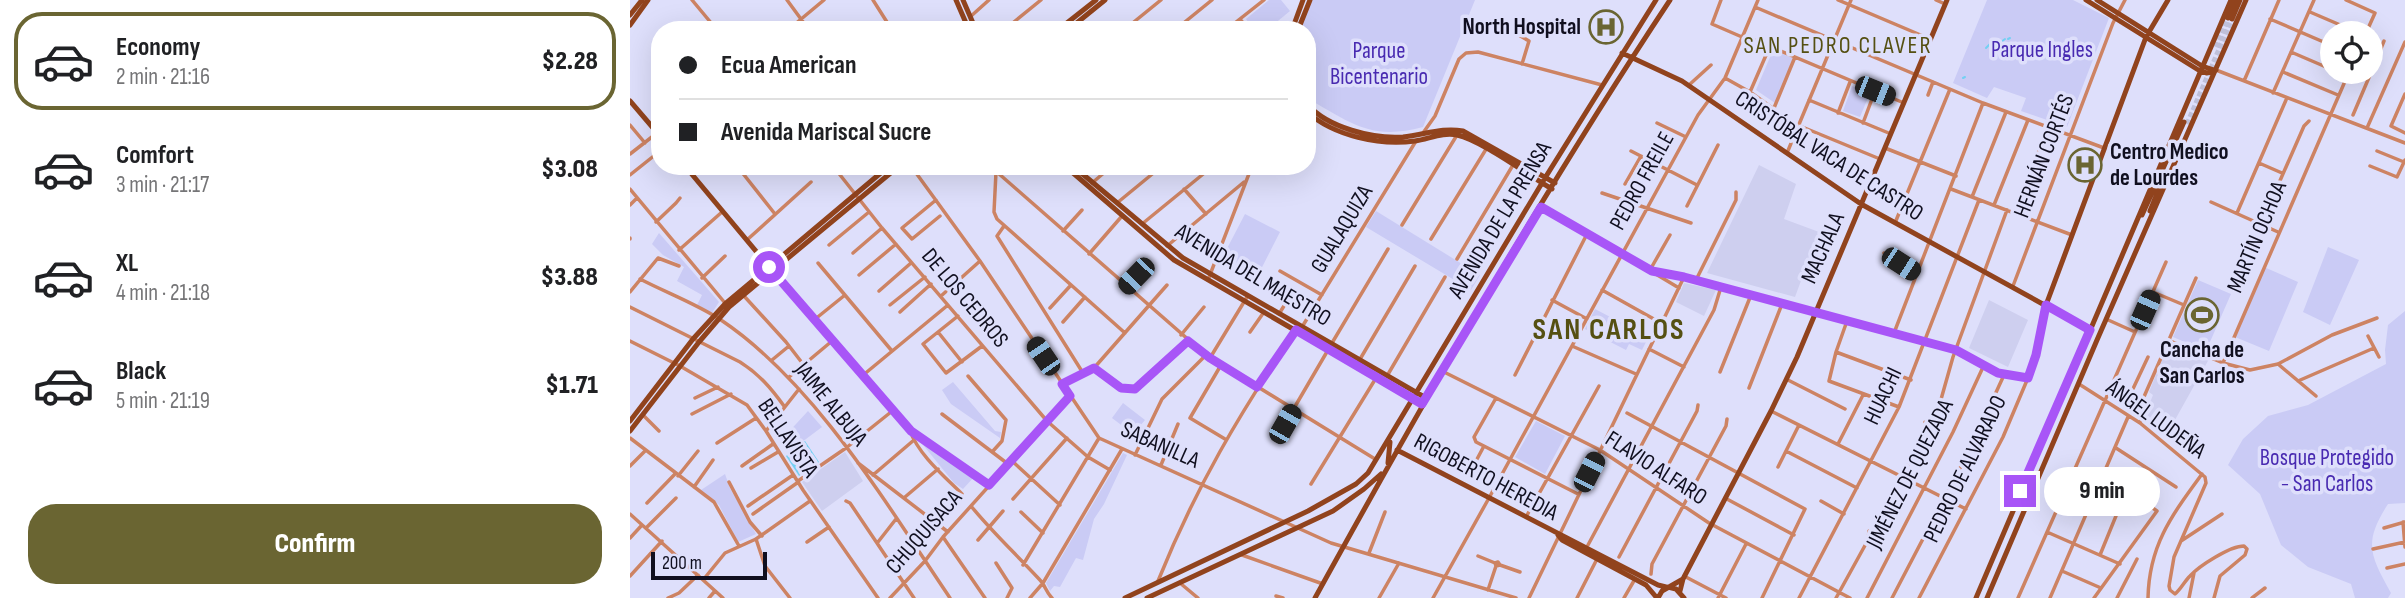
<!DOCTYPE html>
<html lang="en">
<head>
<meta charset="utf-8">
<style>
  :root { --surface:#fff; --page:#f2f2f2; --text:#202124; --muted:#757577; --line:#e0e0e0; --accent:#6a6532 }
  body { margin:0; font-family:"Sofia Sans Condensed",sans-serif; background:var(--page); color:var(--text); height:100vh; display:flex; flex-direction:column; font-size:26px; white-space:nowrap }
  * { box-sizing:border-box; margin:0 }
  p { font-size:23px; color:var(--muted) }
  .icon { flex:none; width:38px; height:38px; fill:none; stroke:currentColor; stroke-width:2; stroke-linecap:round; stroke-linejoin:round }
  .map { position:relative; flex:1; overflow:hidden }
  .drawer { display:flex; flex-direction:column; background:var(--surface); width:630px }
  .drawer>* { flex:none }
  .banner { position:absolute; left:21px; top:21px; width:665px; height:154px; border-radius:28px; box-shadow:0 7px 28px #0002; display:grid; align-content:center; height:154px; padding:0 28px; background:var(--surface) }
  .fabs { position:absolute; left:1690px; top:21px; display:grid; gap:14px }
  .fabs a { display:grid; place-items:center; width:63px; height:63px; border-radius:50%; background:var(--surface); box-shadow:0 7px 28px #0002; font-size:35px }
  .scale { position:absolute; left:21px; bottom:18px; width:116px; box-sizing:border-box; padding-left:7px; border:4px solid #100f1f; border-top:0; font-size:19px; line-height:24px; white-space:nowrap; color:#100f1f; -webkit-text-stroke:5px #dedffb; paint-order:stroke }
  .end { position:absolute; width:32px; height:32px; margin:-16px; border:9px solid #a855f7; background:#fff; box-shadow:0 0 0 4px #fff }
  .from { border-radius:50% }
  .bubble { position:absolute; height:49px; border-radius:24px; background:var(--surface); box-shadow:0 7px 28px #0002; font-size:23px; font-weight:800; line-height:49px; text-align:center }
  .car { position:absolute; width:21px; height:42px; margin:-21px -10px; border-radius:9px; box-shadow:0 0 5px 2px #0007; background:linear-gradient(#222 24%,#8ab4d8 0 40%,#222 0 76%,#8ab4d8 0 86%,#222 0) }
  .banner b { display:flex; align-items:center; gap:24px; height:66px; font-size:26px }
  .banner b+b { border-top:2px solid var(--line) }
  .banner i { width:18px; height:18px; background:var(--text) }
  ul { padding:12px 0 0; list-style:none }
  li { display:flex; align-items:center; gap:21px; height:98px; margin:0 14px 10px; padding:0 14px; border:4px solid transparent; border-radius:28px }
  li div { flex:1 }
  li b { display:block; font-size:26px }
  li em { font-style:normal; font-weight:800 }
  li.on { border-color:var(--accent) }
  li>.icon { width:63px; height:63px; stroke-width:1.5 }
  .cta { display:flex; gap:14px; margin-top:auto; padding:14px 28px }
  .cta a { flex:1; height:80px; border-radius:28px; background:var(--accent); color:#fff; font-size:28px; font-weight:800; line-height:80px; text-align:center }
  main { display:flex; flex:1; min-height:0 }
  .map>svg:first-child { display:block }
  .built { fill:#cecfef }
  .green { fill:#cacbf5 }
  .water { fill:#73d0f3 }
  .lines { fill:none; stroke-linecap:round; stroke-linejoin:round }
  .stream { stroke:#73d0f3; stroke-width:2 }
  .major-tunnel { stroke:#bfc0da; stroke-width:5; stroke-dasharray:5 2.5; stroke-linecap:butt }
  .minor { stroke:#cd8363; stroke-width:3.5 }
  .major { stroke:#91431d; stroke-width:5 }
  .route { stroke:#a855f7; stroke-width:9 }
  .labels { text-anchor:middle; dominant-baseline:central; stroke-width:7; stroke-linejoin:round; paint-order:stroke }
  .poi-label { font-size:23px; font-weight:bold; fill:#100f1f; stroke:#dedffb; text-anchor:end }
  .park-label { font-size:23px; fill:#482ab1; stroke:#dedffb }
  .street-label { font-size:23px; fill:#100f1f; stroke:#dedffb }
  .neighbourhood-label { font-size:24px; letter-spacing:2px; fill:#555012; stroke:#dedffb }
  .district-label { font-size:30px; font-weight:bold; letter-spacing:2px; fill:#555012; stroke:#dedffb }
</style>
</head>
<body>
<main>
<section class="drawer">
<ul>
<li class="on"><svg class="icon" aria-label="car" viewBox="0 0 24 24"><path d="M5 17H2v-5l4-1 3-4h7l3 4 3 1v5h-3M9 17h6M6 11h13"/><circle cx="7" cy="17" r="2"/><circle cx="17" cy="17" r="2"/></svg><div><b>Economy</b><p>2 min · 21:16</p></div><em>$2.28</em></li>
<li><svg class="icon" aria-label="car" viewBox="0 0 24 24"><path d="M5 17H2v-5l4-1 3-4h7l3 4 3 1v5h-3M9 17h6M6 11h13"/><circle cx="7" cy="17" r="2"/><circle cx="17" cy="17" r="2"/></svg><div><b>Comfort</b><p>3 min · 21:17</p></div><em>$3.08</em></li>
<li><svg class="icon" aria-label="car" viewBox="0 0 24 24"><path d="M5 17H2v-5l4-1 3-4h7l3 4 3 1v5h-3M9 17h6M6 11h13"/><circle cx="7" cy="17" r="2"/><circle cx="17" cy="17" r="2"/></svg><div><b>XL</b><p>4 min · 21:18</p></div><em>$3.88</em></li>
<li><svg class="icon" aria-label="car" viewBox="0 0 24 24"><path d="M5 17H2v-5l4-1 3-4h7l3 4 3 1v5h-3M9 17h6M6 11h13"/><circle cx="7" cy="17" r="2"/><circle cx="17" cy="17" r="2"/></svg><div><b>Black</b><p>5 min · 21:19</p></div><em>$1.71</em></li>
</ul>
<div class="cta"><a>Confirm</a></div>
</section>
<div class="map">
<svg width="1775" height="598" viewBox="0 0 1775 598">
  <rect width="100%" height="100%" fill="#dedffb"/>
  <path class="built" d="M1129,165L1166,184L1154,219L1189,232L1165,297L1077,273Z
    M1054,283L1086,290L1074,316L1046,302Z
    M1359,300L1398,320L1378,367L1339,348Z
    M1539,343L1579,359L1536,436L1514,417L1523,395L1519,392Z
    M215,452L233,481L192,511L172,482Z"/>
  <path class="green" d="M639,0H651L660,11L637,30H624L616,19Z
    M681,0H845L793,127C741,141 721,123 677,98V30H670Z
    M1357,0H1443L1479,18L1437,127L1391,111L1396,98L1364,87L1357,98L1323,83Z
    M1143,50L1163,58L1145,103L1126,90Z
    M1222,86L1240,93L1230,117L1213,111Z
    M746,211L850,275L841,290L736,227Z
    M615,214L650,232L625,281L590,262Z
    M29,233L89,302L82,313L67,305L72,295L47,281L54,267L33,255L22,244Z
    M1698,247L1729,260L1700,325L1673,312Z
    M1634,267L1668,282L1639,351L1605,337Z
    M1568,280L1601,294L1576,351L1543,337Z
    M965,309L1007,331L1005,336L1016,342L1012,350L999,344L996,350L955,329Z
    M1775,311V503L1758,504C1733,543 1740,555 1761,593L1758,598H1725L1721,584L1678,567L1651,545L1630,494L1598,465L1613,439L1638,416L1678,405L1756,364L1755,350L1758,325Z
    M323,382L365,431L371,432L370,438L321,404L312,390Z
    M493,403L515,420L503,434L482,418Z
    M178,411L192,427L164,448L154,437Z
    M906,421L935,436L915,474L885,457Z
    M285,435L344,477L333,489L324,483Z
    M493,453L497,455L474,504L464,519L453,560L446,558L430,587L424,586L420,591L416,583Z
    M95,474L100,488L126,534L108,542L89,505L71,490Z"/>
  <path class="water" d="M175,441L189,462L169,476L156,456Z"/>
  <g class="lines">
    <path class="stream" d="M1378,39L1380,38
      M1371,42L1375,39
      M1365,43L1367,41
      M1356,48L1360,44
      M1333,78L1335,77"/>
    <path class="major-tunnel" d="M1586,47L1598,18
      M1557,124L1602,19"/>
    <path class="minor" d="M62,0L87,30
      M157,0L179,30
      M243,0L262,30
      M1091,0L1082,24L1112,37
      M1208,0L1300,39
      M1306,0L1315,4
      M1716,0L1745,13L1736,33
      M1125,7L1353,103L1474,148
      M1680,12L1729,33
      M340,17L359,0
      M610,19L619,30
      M1640,19L1703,46
      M873,26L899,41L892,64
      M158,30L194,0
      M374,30L411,0
      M494,30L531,0
      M545,30L582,0
      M596,30L634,0
      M1113,35L1274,103
      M1661,52L1703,70
      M1586,70L1775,143
      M1653,72L1708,95
      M1707,72L1717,76
      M1733,72L1740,75L1754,41
      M1095,78L1120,92L1165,124L1250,159
      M1614,81L1649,0
      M1059,85L1081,65
      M1120,92L1140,46
      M1643,93L1684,0
      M1775,94L1761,126L1775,133
      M1298,95L1303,82
      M1179,100L1261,134
      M1144,108L1165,57
      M1208,113L1220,82
      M1723,115L1740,75
      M1027,123L1056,137
      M1233,123L1245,91
      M0,125L15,143
      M1737,128L1775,42
      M793,133L805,116L829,59L836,53L848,52L972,85
      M1255,148L1326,176
      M1001,151L1067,185
      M1747,151L1774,162
      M1157,153L1221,0
      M0,154L27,133
      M1629,163L1652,173
      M107,166L145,214
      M155,166L159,171
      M203,166L252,228L417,421L458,457L480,470
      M281,166L350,261L469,438L701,543L886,598
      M360,166L576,355L745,459
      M1740,166L1767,177L1775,160
      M207,171L212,166
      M366,172L364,212L367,219L495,333
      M366,172L371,166
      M0,175L30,151
      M462,183L482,166
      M995,184L1011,156
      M0,189L95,303
      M554,189L576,214
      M1321,189L1442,235
      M972,193L1061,223
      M1342,197L1376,112
      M306,200L272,228L282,239L310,216
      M1581,202L1648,232
      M487,203L532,166
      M0,205L7,198
      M1364,205L1398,120
      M1057,206L1088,145
      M911,207L1022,271L1054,277L1326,350L1368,373L1398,378
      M1385,213L1418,127
      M1607,213L1656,100
      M26,222L46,203L50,198
      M1265,223L1320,89
      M512,224L583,166
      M1631,224L1674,126L1679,121
      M772,225L827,135
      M374,226L367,236L453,373
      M433,231L452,210
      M0,238V239
      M118,239L181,182
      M801,239L858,146
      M199,245L239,212
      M537,246L614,182
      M49,250L92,212
      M223,253L252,228
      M1254,253L1287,274
      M459,254L492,216
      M827,259L883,165
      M188,263L262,351
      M1020,270L1040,235
      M650,271L692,295
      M143,272L280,431C289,455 314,476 332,494
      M1024,273L1049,288
      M229,275L266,244
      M72,278L95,256
      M10,279C37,293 67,304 91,320C185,383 257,505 320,598
      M578,280L622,166
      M1066,280L1106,200V192
      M1383,286L1483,23L1495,0
      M496,287L516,266
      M972,290L1031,323
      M249,291L281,263
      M641,291L669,307
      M0,292L28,258L49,266
      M1523,292L1554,305
      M114,296L156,342L173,364
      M311,296L350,261
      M922,300L957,319
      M260,305L295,277
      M0,307L110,362C129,374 141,388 154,406
      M420,308L441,285
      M270,312L301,284
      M649,314L657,301
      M328,316L293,344L316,373L352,346
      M1476,319L1505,332
      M184,320L215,295
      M1217,321L1206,352L1199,381L1269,407
      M433,322L455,297
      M308,332L332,362
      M620,332L634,312
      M1264,333L1353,103
      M551,335L574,307
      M1738,336L1749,357
      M1538,340L1593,363L1620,370L1648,364L1702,335L1747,318
      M0,341L50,366L117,405L136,431L173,490L248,598
      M702,343L758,249
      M942,346L1006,374
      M1019,349L1054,367
      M1206,352L1281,380
      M580,358L617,297
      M142,360L159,346
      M1593,363L1719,72
      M1648,364L1686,396
      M591,365L560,418L595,439
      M726,366L785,266
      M464,368C479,379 495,398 513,384L558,340
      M812,371L970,450L1079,523L1220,598
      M1090,372L1121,295
      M885,375L957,234
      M232,376L318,305
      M338,376L376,420L372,441L363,451
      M757,376L815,277
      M159,377L202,341
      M1156,379L1215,409
      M1668,381L1744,348
      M432,384L464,368L537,285
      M1449,384L1510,423L1575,477L1576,483L1544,557L1539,586L1540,590L1545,594C1551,589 1554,582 1560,576C1569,566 1600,546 1614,546L1617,549L1615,555L1590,576L1584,598
      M1482,385L1513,399
      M1119,388L1152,304
      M1501,393L1518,357
      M65,398L88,387
      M866,398L844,437L846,442L948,494
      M1308,410L1323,357L1377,210
      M1141,411L1336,509
      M997,413L1175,509L1132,598
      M62,414L101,394
      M312,414L378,464
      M13,415L29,431
      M1510,423L1517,405L1513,399L1566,278
      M136,431L169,389
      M282,432L359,485
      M0,438L84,502L109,546
      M646,439L698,350
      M87,443L126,418
      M1208,444L1233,395
      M1486,448L1546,487
      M1156,451L1227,488
      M505,455L532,399L576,355
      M381,460L430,505
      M846,461L854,446
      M228,463L318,532
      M531,465L548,424
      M0,466L15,451
      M112,466L143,444
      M1148,467L1169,425
      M121,468L148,452
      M243,475L284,440
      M48,476L68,451
      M168,481L216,448L261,412
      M99,482L120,522L132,536
      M681,484L746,378
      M64,487L83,460
      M275,497L308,469
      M1095,498L1164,535
      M383,499L437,438
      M216,501L220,503L284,598
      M1191,501L1214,514
      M17,503L45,474
      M118,506L163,475
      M341,506C362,532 387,555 410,580C415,585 416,592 422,598
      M391,512L413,533
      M0,514L93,598
      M123,514L167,483
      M896,517L969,386
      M1249,521L1295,432V422
      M1773,522L1775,547
      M16,528L46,498
      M1754,528L1775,522
      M1417,532L1490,564
      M313,537L355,598
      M0,538L12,525
      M126,539L135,566L160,598
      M348,540L373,511
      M1551,541L1592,514
      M177,542L199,527
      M248,542L266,519
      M958,545L1084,310L1091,287
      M1743,549L1775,542
      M739,553L755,512
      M612,555L693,584
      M1470,555L1497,489
      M848,556L865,563
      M989,557L1067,411L1068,405
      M366,563L382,588L377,598
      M393,565L469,438
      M870,565L890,572
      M1757,568L1775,564
      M1432,571L1471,588
      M1021,574L1022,564L1096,426L1097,419
      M0,576L32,541
      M1054,576L1096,598
      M73,580L95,553L126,539L180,501
      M528,581C566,487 609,414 666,330L672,327L786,141
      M550,583L568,598
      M858,590L866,566L870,565L868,562L865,563L866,566
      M646,596L653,598
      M38,598L49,593L68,575
      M79,598L85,591
      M260,598L295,561L313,537L440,396
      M400,598L413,583L492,449
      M749,598L769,563
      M803,598L859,498L1068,115L1095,78L1128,0
      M899,598L1054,277
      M947,598L967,559
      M994,598L1005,579
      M1088,598L1116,544
      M1169,598L1269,407L1349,200
      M1206,598L1238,540L1239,531
      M1237,598L1323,432L1354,365
      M1262,598L1340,449L1374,375
      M1289,598L1373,437L1403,366L1416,305
      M1388,598L1536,262
      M1420,598L1498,417
      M1464,598L1527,511L1474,474
      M1487,598L1507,559
      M1518,598C1519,545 1542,515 1572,474
      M1559,598L1564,573
      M1622,598L1635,588"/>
    <path class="major" d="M326,0L339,30
      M333,0L346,30
      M1456,0L1570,71L1577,73L1586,70
      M1467,0L1572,66L1584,70
      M0,15L12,0
      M1598,18L1606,0
      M1602,19L1610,0
      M0,25L18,0
      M428,30L466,0
      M438,30L475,0
      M662,30L673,0
      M668,30L680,0
      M992,53L1052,81L1231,204L1460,330
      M0,101L30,136
      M677,104C698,128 743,139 773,137C794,135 812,127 833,131L925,183
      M677,112C704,136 750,146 785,141C799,139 813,132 827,135C851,140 898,175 922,189
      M55,166L140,268
      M435,166L544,260L792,404
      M443,166L553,258L796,398
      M1520,211L1531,184
      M1512,215L1554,122
      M1416,305L1516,37L1538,0
      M0,421L63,339L95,304L259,166
      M0,431L69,342L99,307L269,166
      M767,450L1028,585L1036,587
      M758,463L760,442
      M928,535L932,540L1016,585L1027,598
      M1038,587L1046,589L1054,598
      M1050,591L1053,579L1141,411L1167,357L1317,0
      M495,598L678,511L726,484L738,473L915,178L1026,0
      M517,598L703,511L734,489L751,474
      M685,598C797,395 912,193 1040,0
      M1028,598L1032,591L1053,579
      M1346,598L1601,0
      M1357,598L1467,340L1616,0"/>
  </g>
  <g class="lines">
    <path class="route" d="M139,267L281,431L359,485L440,396L432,384L464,368L491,388L505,389L558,341L580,358L627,387L666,330L792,404L911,207L1022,271L1054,277L1326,350L1368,373L1398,378L1406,355L1416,305L1460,330L1390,491"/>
  </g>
  <defs>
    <symbol id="hospital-ring" viewBox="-11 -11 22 22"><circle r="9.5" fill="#dedffb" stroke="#6a6532" stroke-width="1.5"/><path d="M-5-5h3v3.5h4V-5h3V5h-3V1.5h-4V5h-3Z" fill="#6a6532"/></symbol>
    <symbol id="stadium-ring" viewBox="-11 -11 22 22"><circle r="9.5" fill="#dedffb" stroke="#6a6532" stroke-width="1.5"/><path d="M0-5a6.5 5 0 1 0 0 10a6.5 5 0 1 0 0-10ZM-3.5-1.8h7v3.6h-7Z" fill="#6a6532"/></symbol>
  </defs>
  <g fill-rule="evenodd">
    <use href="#hospital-ring" x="957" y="8" width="38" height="38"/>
    <use href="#hospital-ring" x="1436" y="146" width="38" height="38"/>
    <use href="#stadium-ring" x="1553" y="296" width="38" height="38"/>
  </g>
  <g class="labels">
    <g class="poi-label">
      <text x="951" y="27">North Hospital</text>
      <text x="1480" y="152" text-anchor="start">Centro Medico<tspan x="1480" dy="26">de Lourdes</tspan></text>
      <text x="1572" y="350" text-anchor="middle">Cancha de<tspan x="1572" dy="26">San Carlos</tspan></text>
    </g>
    <g class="park-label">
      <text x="1412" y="50">Parque Ingles</text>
      <text x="749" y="51">Parque<tspan x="749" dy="26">Bicentenario</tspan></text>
      <text x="1697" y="458">Bosque Protegido<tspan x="1697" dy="26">- San Carlos</tspan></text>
    </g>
    <g class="street-label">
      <text transform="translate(1199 156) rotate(33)">CRISTÓBAL VACA DE CASTRO</text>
      <text transform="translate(1414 156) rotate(-69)">HERNÁN CORTÉS</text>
      <text transform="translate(1012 181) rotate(-61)">PEDRO FREILE</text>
      <text transform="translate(870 220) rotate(-59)">AVENIDA DE LA PRENSA</text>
      <text transform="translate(712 229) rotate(-59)">GUALAQUIZA</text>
      <text transform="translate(1627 237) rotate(-67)">MARTÍN OCHOA</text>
      <text transform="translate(1193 248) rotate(-66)">MACHALA</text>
      <text transform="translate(623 275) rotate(31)">AVENIDA DEL MAESTRO</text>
      <text transform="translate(335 298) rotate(50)">DE LOS CEDROS</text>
      <text transform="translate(1253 396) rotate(-65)">HUACHI</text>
      <text transform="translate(201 404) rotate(51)">JAIME ALBUJA</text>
      <text transform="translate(1526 419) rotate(36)">ÁNGEL LUDEÑA</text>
      <text transform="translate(158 438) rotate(56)">BELLAVISTA</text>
      <text transform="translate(530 445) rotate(24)">SABANILLA</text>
      <text transform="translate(1026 468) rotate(33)">FLAVIO ALFARO</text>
      <text transform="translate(1335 469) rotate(-64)">PEDRO DE ALVARADO</text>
      <text transform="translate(1280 474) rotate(-63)">JIMÉNEZ DE QUEZADA</text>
      <text transform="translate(856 477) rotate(28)">RIGOBERTO HEREDIA</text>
      <text transform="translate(294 532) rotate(-49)">CHUQUISACA</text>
    </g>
    <g class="neighbourhood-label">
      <text x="1208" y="45">SAN PEDRO CLAVER</text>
    </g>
    <g class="district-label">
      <text x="979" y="330">SAN CARLOS</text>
    </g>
  </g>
</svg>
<div class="fabs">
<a><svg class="icon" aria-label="locate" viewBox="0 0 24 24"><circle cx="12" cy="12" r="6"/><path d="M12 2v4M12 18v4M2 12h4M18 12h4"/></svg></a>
</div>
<div class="scale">200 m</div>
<i class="end from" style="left:139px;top:267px"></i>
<i class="end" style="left:1390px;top:491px"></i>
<div class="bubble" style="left:1414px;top:467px;width:116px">9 min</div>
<i class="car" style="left:1245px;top:91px;rotate:112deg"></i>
<i class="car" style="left:1271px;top:264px;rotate:123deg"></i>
<i class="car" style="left:506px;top:276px;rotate:224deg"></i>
<i class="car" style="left:1515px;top:310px;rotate:24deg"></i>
<i class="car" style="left:413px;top:356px;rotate:326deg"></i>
<i class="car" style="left:655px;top:424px;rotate:30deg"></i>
<i class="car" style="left:959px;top:472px;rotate:27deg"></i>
<div class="banner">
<b><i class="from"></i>Ecua American</b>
<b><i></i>Avenida Mariscal Sucre</b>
</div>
</div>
</main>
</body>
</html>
